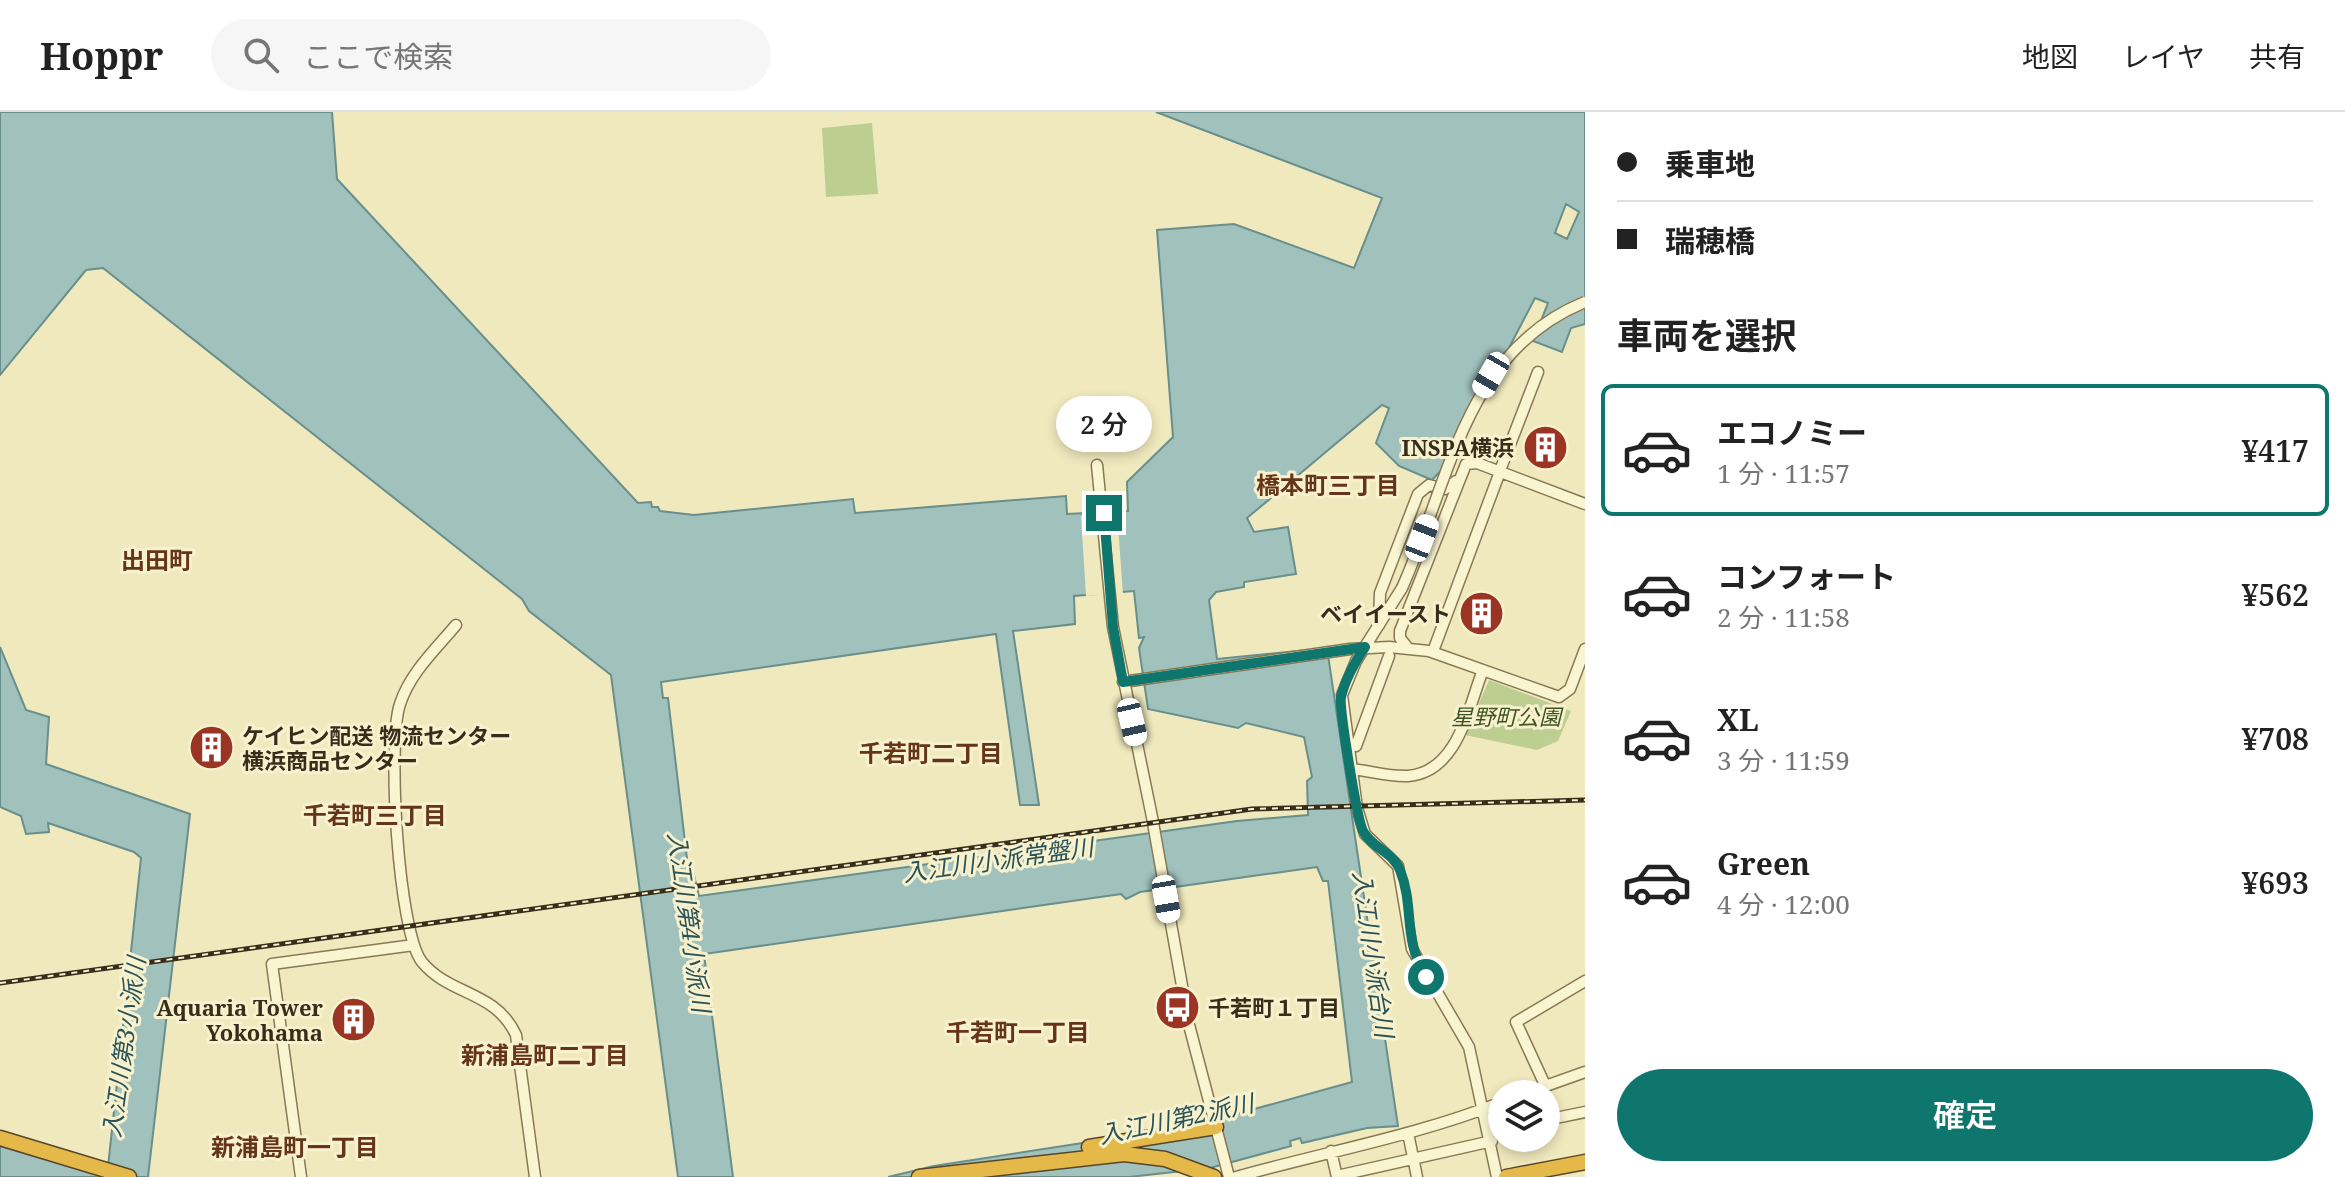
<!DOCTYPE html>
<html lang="ja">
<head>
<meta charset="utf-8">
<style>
  :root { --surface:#fff; --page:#f6f6f6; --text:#222; --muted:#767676; --line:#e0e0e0; --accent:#0f766e }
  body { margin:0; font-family:"Noto Serif","Noto Sans JP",serif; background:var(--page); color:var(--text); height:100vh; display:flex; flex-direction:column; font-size:30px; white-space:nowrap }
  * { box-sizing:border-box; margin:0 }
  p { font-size:26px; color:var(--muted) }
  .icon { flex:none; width:44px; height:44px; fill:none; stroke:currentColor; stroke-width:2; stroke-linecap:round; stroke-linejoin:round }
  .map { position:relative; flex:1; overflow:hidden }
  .details { display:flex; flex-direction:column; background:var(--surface); width:760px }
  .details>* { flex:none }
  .guide { display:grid; align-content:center; height:176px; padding:0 32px; background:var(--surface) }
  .controls { position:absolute; left:1488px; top:968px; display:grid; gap:16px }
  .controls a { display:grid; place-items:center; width:72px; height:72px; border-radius:50%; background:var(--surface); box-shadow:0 4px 12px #0003; font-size:40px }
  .end { position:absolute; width:36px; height:36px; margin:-18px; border:10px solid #0f766e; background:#fff; box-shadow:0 0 0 4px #fff }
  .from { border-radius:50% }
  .bubble { position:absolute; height:56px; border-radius:28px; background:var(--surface); box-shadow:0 4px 12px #0003; font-size:26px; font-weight:600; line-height:56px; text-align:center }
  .car { position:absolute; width:24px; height:48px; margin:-24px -12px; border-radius:10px; box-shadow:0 0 6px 2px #0007; background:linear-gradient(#fff 24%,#345 0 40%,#fff 0 76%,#345 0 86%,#fff 0) }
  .guide b { display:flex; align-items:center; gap:28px; height:76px; font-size:30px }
  .guide b+b { border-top:2px solid var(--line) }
  .guide i { width:20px; height:20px; background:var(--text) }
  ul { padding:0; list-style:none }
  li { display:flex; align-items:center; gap:24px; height:132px; margin:0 16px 12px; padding:0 16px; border:4px solid transparent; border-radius:12px }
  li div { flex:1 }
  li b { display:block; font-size:30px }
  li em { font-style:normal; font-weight:600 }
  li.active { border-color:var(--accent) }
  li>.icon { width:72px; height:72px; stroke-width:1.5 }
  h2 { padding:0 32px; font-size:36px; line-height:96px }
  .action { display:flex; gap:16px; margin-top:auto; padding:16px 32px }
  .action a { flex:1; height:92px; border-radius:48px; background:var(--accent); color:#fff; font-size:32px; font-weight:600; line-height:92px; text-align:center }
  header { display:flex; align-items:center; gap:48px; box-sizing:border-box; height:112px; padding:0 40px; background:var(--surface); border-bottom:2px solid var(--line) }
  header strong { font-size:38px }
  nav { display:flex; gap:44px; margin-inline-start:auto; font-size:28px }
  .search { width:560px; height:72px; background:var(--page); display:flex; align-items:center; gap:20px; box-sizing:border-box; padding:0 28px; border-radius:44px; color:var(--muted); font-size:30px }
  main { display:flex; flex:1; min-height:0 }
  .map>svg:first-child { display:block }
  .green { fill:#bdce91 }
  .water { fill:#a1c1bd; stroke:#688f8b; stroke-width:2; fill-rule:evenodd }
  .pier { fill:#f0e9be }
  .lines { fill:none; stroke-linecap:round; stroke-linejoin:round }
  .minor-casing { stroke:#887956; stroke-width:13 }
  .highway-casing { stroke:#56462b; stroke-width:17 }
  .minor { stroke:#faf5d1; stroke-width:10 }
  .highway { stroke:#e5b949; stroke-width:14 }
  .rail-casing { stroke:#372d1b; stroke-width:5 }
  .rail { stroke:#f7f1cd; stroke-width:2; stroke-dasharray:6; stroke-linecap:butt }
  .minor-bridge-casing { stroke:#887956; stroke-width:13; stroke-linecap:butt }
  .minor-bridge { stroke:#faf5d1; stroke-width:10 }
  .route { stroke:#0f766e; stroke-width:10 }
  .labels { text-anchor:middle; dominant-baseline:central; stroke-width:6; stroke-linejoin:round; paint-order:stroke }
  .poi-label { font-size:22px; font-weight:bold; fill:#372d1b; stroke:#f7f1cd; text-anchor:end }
  .park-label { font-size:22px; font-style:italic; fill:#3f5421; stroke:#f7f1cd }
  .neighbourhood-label { font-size:24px; font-weight:bold; fill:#663519; stroke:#f7f1cd }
  .water-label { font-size:24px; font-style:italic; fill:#2a5358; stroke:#f7f1cd }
</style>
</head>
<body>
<header>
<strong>Hoppr</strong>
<div class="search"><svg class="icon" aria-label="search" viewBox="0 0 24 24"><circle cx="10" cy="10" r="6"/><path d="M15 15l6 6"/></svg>ここで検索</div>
<nav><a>地図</a><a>レイヤ</a><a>共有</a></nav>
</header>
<main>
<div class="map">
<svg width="1585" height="1065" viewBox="0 0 1585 1065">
  <rect width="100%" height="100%" fill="#f0e9be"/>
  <path class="green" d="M872,11L878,82L826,85L822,16Z
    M1489,568L1571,599L1558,629L1537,638L1465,623Z"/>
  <path class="water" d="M0,0H332L337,67L638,391L651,390L652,395H658L660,399L694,403L853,387L855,401L1066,384L1067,402L1128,399L1127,370L1173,325L1157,118L1234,112L1354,156L1382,86L1156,0H1585V212L1571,216L1562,240L1533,229L1548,191L1535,186L1450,349L1432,368L1399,354L1376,331L1389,296L1382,293L1247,406L1254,420L1288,415L1296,462L1244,470V475L1216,480L1209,488L1217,547L1327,536L1398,1014L1367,1016L1302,1031L1300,1026L1290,1029L1291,1034L1210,1056L1129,1065H888L934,1054L1193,1014L1352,970L1328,769H1323L1317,755L1140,780L1126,787L1121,782L704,842L733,1065H678L611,563L529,499L522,487L103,156L86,158L0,263ZM1566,92L1579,100L1567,127L1555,121ZM1134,479L1139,526L1144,525L1139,536L1148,597L1238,616L1246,611L1304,625L1312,665L1307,669L1308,703L1237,709L699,784L692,755H688L668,586H663L661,570L996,522L1020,693H1039L1013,519L1075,512L1074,484Z
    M0,535L26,598L49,605L46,652L190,702L148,1065H0V1021L108,1055L141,746L134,740L48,711L49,720L26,722L21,704L0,695Z"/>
  <path class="pier" d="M1117,400L1123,482L1086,484L1081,404Z"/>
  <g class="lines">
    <defs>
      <path id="minor" d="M1097,353L1113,515L1152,705L1189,913L1229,1065
        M1501,356L1538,260
        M1402,476L1356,549L1342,583L1357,696L1365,722L1398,754L1412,837L1469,935L1497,1065
        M456,513C435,538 410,561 400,592C387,630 398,820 422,850C450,884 495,878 516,923L535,1065
        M1379,513L1380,481L1418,382L1429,373L1445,377L1456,369
        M1435,534L1498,365
        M1408,536L1400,526V519L1466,352L1477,351L1585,392
        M1123,570L1350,537L1389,535L1429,539L1559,585L1570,577L1585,537
        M1356,634L1389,544
        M1352,657C1370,659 1390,665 1408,664C1458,660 1468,596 1483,558
        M1545,973L1516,910L1585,869
        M1523,982L1585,960
        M1546,1008L1585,1000
        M1490,1020L1502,1018
        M1408,1021L1417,1065
        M1331,1039L1337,1065
        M1337,1064L1492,1029
        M301,1065L272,852L414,833
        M1236,1065C1325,1040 1416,1024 1502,990"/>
      <path id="highway" d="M0,1026L129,1065
        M1089,1035L1216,1015
        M919,1065L1124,1042L1165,1047L1214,1065
        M1506,1065L1585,1050"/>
    </defs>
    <use href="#minor" class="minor-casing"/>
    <use href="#highway" class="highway-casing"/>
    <use href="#minor" class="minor"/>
    <use href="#highway" class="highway"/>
    <defs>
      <path id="rail" d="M0,871L1252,697L1585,688"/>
    </defs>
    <use href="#rail" class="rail-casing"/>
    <use href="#rail" class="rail"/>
    <defs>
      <path id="minor-bridge" d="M1402,476C1450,369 1464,239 1585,190"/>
    </defs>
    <use href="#minor-bridge" class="minor-bridge-casing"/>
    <use href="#minor-bridge" class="minor-bridge"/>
  </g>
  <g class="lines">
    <path class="route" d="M1104,401L1113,515L1123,570L1365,535C1355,550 1345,568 1341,585C1339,597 1357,707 1363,719C1372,736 1393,740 1400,758C1415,796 1402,825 1426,865"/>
  </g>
  <defs>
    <symbol id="building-disc" viewBox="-11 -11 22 22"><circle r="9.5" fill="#9a3523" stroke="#f7f1cd"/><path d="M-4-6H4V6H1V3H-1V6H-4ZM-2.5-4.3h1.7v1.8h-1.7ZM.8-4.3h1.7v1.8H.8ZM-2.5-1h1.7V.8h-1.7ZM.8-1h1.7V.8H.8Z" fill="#fff"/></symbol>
    <symbol id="bus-disc" viewBox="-11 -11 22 22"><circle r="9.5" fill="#9a3523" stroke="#f7f1cd"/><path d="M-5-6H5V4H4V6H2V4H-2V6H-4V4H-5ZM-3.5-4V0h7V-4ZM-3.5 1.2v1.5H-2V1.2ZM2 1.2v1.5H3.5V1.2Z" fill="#fff"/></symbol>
  </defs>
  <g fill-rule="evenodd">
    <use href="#building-disc" x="1520" y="310" width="51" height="51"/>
    <use href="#building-disc" x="1456" y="476" width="51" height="51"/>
    <use href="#building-disc" x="186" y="610" width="51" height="51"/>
    <use href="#bus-disc" x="1152" y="870" width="51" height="51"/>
    <use href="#building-disc" x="328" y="882" width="51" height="51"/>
  </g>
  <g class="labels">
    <g class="poi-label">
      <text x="1514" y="335">INSPA横浜</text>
      <text x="1451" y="501">ベイイースト</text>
      <text x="242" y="623" text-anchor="start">ケイヒン配送 物流センター<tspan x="242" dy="25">横浜商品センター</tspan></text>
      <text x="323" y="895">Aquaria Tower<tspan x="323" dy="25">Yokohama</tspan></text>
      <text x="1208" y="895" text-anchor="start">千若町１丁目</text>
    </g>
    <g class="park-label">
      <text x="1506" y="604">星野町公園</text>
    </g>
    <g class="neighbourhood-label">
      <text x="1328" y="372">橋本町三丁目</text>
      <text x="157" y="447">出田町</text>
      <text x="931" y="640">千若町二丁目</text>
      <text x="375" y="702">千若町三丁目</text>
      <text x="1018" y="919">千若町一丁目</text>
      <text x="545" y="942">新浦島町二丁目</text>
      <text x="295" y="1034">新浦島町一丁目</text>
    </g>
    <g class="water-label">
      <text transform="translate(998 747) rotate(-8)">入江川小派常盤川</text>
      <text transform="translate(690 810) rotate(82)">入江川第4小派川</text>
      <text transform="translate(1374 842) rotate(82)">入江川小派台川</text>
      <text transform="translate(123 935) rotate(-82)">入江川第3小派川</text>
      <text transform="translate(1176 1006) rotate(-12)">入江川第2派川</text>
    </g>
  </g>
</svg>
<div class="controls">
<a><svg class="icon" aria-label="layers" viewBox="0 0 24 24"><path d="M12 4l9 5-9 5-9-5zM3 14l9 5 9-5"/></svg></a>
</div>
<i class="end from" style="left:1426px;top:865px"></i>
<i class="end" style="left:1104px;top:401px"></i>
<div class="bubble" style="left:1056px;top:284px;width:96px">2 分</div>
<i class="car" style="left:1491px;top:263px;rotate:210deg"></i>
<i class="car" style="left:1422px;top:426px;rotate:21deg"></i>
<i class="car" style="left:1132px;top:610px;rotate:167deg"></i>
<i class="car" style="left:1166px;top:787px;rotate:170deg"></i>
</div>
<section class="details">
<div class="guide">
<b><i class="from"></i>乗車地</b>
<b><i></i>瑞穂橋</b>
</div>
<h2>車両を選択</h2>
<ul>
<li class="active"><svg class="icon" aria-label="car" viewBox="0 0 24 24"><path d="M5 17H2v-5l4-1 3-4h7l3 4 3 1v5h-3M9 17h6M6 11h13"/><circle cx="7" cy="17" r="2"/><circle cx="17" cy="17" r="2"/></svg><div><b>エコノミー</b><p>1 分 · 11:57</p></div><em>¥417</em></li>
<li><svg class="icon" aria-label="car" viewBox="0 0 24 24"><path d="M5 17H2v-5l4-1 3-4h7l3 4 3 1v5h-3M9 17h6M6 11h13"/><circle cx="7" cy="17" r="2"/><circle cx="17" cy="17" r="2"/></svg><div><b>コンフォート</b><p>2 分 · 11:58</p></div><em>¥562</em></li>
<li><svg class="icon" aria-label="car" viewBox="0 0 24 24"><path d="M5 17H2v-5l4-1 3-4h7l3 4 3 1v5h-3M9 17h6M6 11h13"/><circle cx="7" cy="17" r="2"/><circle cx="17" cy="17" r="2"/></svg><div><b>XL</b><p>3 分 · 11:59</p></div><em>¥708</em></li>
<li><svg class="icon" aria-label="car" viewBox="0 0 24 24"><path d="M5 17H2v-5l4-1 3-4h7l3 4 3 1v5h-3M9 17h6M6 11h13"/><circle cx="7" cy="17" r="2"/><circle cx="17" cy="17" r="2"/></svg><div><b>Green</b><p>4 分 · 12:00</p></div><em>¥693</em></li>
</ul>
<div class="action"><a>確定</a></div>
</section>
</main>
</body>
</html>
